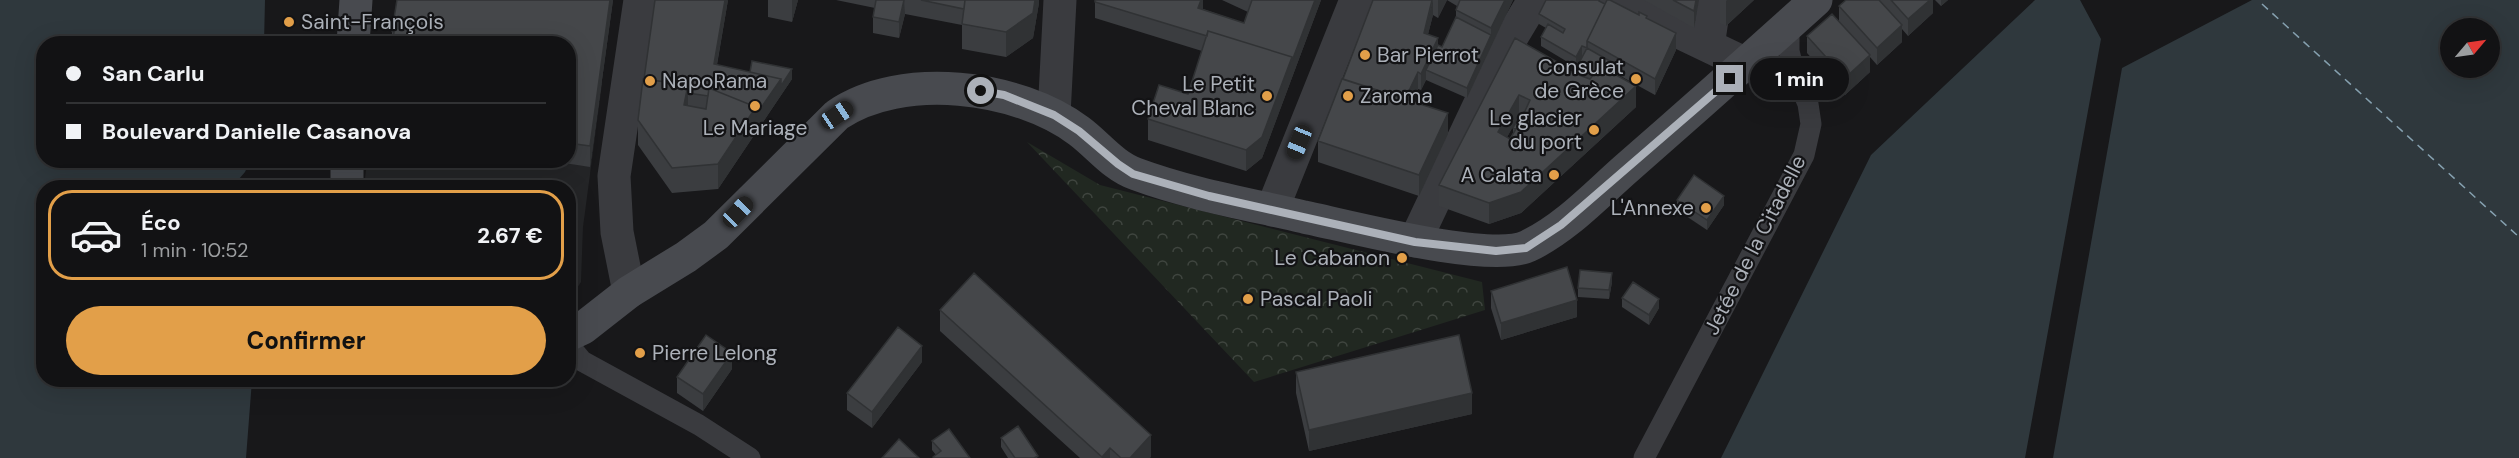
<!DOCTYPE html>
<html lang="fr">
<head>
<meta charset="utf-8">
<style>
  :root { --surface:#121214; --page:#1f2022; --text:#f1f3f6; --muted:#9c9ea0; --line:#313234; --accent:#e29f49 }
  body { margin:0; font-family:"DM Sans",sans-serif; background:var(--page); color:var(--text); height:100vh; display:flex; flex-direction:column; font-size:22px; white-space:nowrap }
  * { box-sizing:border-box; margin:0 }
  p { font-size:20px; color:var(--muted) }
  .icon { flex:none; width:33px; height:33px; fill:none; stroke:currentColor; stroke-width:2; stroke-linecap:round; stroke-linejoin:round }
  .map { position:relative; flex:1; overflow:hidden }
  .drawer { position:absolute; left:36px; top:180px; width:540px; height:207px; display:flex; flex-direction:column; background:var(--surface); border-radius:24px; box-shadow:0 6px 24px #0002,0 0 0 2px var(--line) }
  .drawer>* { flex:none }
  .top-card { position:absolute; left:36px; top:36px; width:540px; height:132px; border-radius:24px; box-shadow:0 6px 24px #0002,0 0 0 2px var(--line); display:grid; align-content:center; height:132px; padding:0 30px; background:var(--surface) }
  .needle { width:39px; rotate:61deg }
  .tools { position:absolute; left:2440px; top:18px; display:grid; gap:12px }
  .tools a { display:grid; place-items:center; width:60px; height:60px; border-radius:50%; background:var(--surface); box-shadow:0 6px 24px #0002,0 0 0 2px var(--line); font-size:30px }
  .end { position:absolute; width:27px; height:27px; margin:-14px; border:8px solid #acb1b9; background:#111; box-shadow:0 0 0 3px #111 }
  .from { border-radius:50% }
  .bubble { position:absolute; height:42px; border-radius:21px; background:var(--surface); box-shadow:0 6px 24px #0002,0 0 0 2px var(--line); font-size:20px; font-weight:800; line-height:42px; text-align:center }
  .car { position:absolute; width:18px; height:36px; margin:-18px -9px; border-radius:8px; box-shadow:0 0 4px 2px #0007; background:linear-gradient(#222 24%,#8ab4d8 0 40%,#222 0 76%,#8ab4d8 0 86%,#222 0) }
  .top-card b { display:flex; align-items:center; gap:21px; height:57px; font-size:22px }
  .top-card b+b { border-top:2px solid var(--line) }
  .top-card i { width:15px; height:15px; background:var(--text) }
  ul { padding:10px 0 0; list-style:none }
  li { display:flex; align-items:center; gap:18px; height:90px; margin:0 12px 9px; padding:0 18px; border:3px solid transparent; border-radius:24px }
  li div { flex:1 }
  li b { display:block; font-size:22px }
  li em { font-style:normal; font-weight:800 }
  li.active { border-color:var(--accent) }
  li>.icon { width:54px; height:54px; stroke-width:1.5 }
  .button { display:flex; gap:12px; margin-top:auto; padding:12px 30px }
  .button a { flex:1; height:69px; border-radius:36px; background:var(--accent); color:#111; font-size:24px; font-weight:800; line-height:69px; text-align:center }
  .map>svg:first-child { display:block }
  .built { fill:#242527 }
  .park { fill:url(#park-crowns) }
  .water { fill:#2f383d; fill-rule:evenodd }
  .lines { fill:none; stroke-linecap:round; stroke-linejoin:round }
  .ferry { stroke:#86a1b0; stroke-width:1.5; stroke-dasharray:8 6; stroke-linecap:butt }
  .lane { stroke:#3a3b3f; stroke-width:21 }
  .street { stroke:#3a3b3f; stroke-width:33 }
  .secondary { stroke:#484a4f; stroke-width:33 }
  .wall { fill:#3b3d40; fill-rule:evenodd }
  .shaded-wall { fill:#303234 }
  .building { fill:#45474a; stroke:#303234; stroke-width:1.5; fill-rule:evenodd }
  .route { stroke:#acb1b9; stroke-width:8 }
  .poi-dot { fill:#e29f49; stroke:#131315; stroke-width:2 }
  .labels { text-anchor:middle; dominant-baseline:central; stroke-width:4.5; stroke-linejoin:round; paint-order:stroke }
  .poi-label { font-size:21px; fill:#acb1b9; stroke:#131315; text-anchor:start }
  .street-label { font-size:21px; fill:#acb1b9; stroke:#131315 }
</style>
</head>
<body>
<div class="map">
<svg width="2519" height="458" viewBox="0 0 2519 458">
  <defs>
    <pattern id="park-crowns" width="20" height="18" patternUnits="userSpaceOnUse" patternTransform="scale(1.5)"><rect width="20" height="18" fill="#212821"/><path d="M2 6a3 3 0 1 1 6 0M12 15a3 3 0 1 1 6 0" fill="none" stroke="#3f453f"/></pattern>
  </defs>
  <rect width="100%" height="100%" fill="#18181a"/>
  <path class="built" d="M569,79L602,84L583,227L581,282L569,300L568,188H364L367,161L568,160Z"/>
  <path class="park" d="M1027,142L1100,185L1482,282L1485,310L1254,382Z"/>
  <path class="water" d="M0,0H265L264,43L44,44V160L250,161L245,172L232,187L44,188V380H252L246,458H0Z
    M2035,0H2080L2101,39L2025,458H1721L1871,155Z
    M2252,0H2519V458H2053L2122,68ZM2490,28V68H2451V28Z"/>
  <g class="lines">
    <path class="ferry" d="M2262,4L2519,237"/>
    <path class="lane" d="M568,344L582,361L699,425L750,458
      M1644,458L1804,155L1811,124L1808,104L1794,71L1789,51V24"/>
    <path class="street" d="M1612,0L1746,64
      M1708,46L1715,0
      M1054,115L1060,0
      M1272,210L1356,0
      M1415,241L1510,40L1534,0
      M629,292L617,232L614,176L640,0"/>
    <path class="secondary" d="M353,44L356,0
      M347,160V188
      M568,335L583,328L629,292L686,257L716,235L837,115C901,71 1018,85 1079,131C1098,145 1113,166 1136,174C1190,194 1248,204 1304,217C1348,226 1491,264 1528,246C1566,228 1597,194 1628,167C1691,112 1754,56 1816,0"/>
  </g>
  <path class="wall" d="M613,0L590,167L545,160H568V44H392V31Z
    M728,0L717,65L750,72L792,79L718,189L672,193L638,145V120L644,79Z
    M768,0H798L792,22L768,17Z
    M836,0H1039V3L1033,38L1006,57L962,49V25L905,14L899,38L873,33V17L875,8Z
    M1203,0V9L1244,23L1248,12L1222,0H1321L1262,158L1246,171L1148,140V119L1188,94L1202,51L1095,18V2Z
    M1373,0H1513L1467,98L1426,80L1421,90L1418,89L1412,102L1448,134L1419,196L1318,162V141L1343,79ZM1447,0L1457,6L1456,10V17L1442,47L1438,45L1428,34L1433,15L1438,18Z
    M1644,0H1699L1694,28L1653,5Z
    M1720,0H1754L1726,26L1720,23Z
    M1846,0H1933V13L1908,36L1902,29V42L1877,65L1870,57V72L1845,95L1807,53V36L1839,21V6Z
    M1935,0H1948L1941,6Z
    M1600,2L1647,19L1676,50L1655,95L1615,73V74L1636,107L1521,213L1489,224L1439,206V185L1515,38L1559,68L1578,74V65L1582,56L1576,67L1541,46V37L1546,28L1539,24V14ZM1519,116L1522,117L1520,122L1513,128V133L1510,139L1507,137Z
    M1677,200L1724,205L1707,230L1677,210Z
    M1612,282L1609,299L1578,297V288Z
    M1491,291L1577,317L1501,340L1491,308Z
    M1622,298L1659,308L1649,325L1622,307Z
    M940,310L1151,456L1150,458H1080L940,331Z
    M922,362L872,428L847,410V393Z
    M732,369L703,411L677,393V377Z
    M1296,372L1472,414L1309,451L1296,393Z
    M1001,438L1038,458H1008L1001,447Z
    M932,441L970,458H933V457L936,455L932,450Z"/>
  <path class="shaded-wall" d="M610,0H613L590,167V146Z
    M725,0H728L714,81V64Z
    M792,0H798L792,22Z
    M904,0L905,14L899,38V22Z
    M1035,0H1039V3L1033,38L1006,57V32Z
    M1201,0H1203V12L1198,8Z
    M1315,0H1321L1262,158L1246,171V150L1292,57Z
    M1433,0V15L1424,50V33Z
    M1438,0H1447L1438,18Z
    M1505,0H1513L1467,98V88L1491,35V28Z
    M1696,0H1699L1694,28V11Z
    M1727,0H1754L1726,26V1Z
    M1930,0H1933V13L1908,36V19Z
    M1941,0H1948L1941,6Z
    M1902,25V42L1877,65V48Z
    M1676,33V50L1655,95V79Z
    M1438,38V55L1426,70V80L1421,90V74Z
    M1582,46V56L1576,67V57Z
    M1870,55V72L1845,95V78Z
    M1615,64V73L1605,90V80Z
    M792,69V79L718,189V164L756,107L781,79Z
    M1418,72V89L1403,120V103Z
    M688,85V110L684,105Z
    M1636,86V107L1521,213L1489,224V203Z
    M1519,95V116L1498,153V132Z
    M1448,113V134L1419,196V175Z
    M1724,196V205L1707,230V220Z
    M1612,273V282L1609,299V290Z
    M1659,299V308L1649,325V315Z
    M1577,300V317L1501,340V323Z
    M922,346V362L872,428V412Z
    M732,353V369L703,411V394Z
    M1472,393V414L1309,451V430Z
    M1151,435V456L1150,458H1130Z
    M1110,448V458H1102V457Z"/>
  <path class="building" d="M397,0H610L590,146L568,143V44H393L394,32L392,31Z
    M655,0H725L714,64L781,79L756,115V107L709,88L708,96L688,93V85L644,79Z
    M876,0H904L899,22L873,17Z
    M921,0H965L964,9Z
    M965,0H1035L1033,13L1006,32L962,24Z
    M1095,0H1201L1198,8L1244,23L1252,0H1315L1292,61V57L1208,31L1207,36L1095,2Z
    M1373,0H1432L1424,33L1438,38L1421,74L1418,72L1405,99L1343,79Z
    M1460,0H1505L1491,28L1456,10Z
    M1546,0H1599V1L1605,4L1587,41V48L1582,46L1576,57L1541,37L1548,24L1563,33L1565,29L1539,14Z
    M1607,0H1610L1639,15V12L1647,16L1646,18L1676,33L1655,79L1587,41Z
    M1673,0H1696L1694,11Z
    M1846,0H1879L1902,25L1877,48L1839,6Z
    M1891,0H1930L1908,19Z
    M1832,14L1870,55L1845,78L1807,36Z
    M1456,17L1491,35L1467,88L1426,70L1438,45L1442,47Z
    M1208,31L1292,57L1262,137L1246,150L1148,119L1159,85L1188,94Z
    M1515,38L1559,63L1557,67L1590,79L1600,66L1636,86L1521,192L1489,203L1439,185ZM1519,95L1530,100L1520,122L1517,121L1513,128L1516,129L1510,139L1498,132Z
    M1587,48L1615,64L1610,72L1600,66L1594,74L1578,65Z
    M752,61L792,69L781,86V79L750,72Z
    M643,79L688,85L684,105L706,109L709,88L756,107L718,164L672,168L638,120Z
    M1342,79L1448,113L1419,175L1318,141Z
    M1694,175L1724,196L1707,220L1677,200Z
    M1567,267L1577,300L1501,323L1491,291Z
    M1580,270L1612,273L1609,290L1578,288Z
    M974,273L1151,435L1130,458H1121L1110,448L1102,457L940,310Z
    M1633,282L1659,299L1649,315L1622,298Z
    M898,327L922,346L872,412L847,393Z
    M706,335L732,353L703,394L677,377Z
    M1459,335L1472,393L1309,430L1296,372Z
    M1018,426L1038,456L1034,458H1015L1001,438Z
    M949,429L970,458H934L933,457L941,451L932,441Z
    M899,439L919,458H882Z"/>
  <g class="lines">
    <path class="route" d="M981,91L1004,95L1054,115L1079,131L1118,164L1133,174L1209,196L1415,242L1496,251L1526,248L1561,225L1730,79"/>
  </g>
  <g class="poi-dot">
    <circle cx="289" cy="22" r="6"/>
    <circle cx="1365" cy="55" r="6"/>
    <circle cx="1636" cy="79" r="6"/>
    <circle cx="650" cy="81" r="6"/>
    <circle cx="1267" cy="96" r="6"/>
    <circle cx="1348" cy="96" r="6"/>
    <circle cx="755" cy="106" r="6"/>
    <circle cx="1594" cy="130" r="6"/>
    <circle cx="1554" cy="175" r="6"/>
    <circle cx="1706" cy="208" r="6"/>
    <circle cx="1402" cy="258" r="6"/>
    <circle cx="1248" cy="299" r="6"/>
    <circle cx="640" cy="353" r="6"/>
  </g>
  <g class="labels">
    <g class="poi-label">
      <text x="301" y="22">Saint-François</text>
      <text x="1377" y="55">Bar Pierrot</text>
      <text x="1624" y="67" text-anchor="end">Consulat<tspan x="1624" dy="24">de Grèce</tspan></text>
      <text x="662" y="81">NapoRama</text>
      <text x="1255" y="84" text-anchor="end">Le Petit<tspan x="1255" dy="24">Cheval Blanc</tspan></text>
      <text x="1360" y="96">Zaroma</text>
      <text x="1582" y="118" text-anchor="end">Le glacier<tspan x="1582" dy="24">du port</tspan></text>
      <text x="755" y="128" text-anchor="middle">Le Mariage</text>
      <text x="1542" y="175" text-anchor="end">A Calata</text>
      <text x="1694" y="208" text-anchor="end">L'Annexe</text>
      <text x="1390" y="258" text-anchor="end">Le Cabanon</text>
      <text x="1260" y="299">Pascal Paoli</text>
      <text x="652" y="353">Pierre Lelong</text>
    </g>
    <g class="street-label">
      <text transform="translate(1755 245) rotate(-63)">Jetée de la Citadelle</text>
    </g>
  </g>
</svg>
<div class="tools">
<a><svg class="needle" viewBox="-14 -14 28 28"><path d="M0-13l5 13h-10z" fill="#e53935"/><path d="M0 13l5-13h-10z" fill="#9c9ea0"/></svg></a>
</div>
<i class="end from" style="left:981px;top:91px"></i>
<i class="end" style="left:1730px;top:79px"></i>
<div class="bubble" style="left:1750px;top:58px;width:99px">1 min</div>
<i class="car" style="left:837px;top:115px;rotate:56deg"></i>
<i class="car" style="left:1299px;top:142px;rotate:202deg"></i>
<i class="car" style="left:738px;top:212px;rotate:44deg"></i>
<div class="top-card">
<b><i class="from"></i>San Carlu</b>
<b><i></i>Boulevard Danielle Casanova</b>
</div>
<section class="drawer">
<ul>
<li class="active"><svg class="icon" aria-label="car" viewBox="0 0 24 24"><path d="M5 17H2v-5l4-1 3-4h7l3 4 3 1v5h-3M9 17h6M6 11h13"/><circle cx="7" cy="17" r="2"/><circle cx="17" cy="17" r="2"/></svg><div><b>Éco</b><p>1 min · 10:52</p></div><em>2.67 €</em></li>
</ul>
<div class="button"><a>Confirmer</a></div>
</section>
</div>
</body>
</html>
